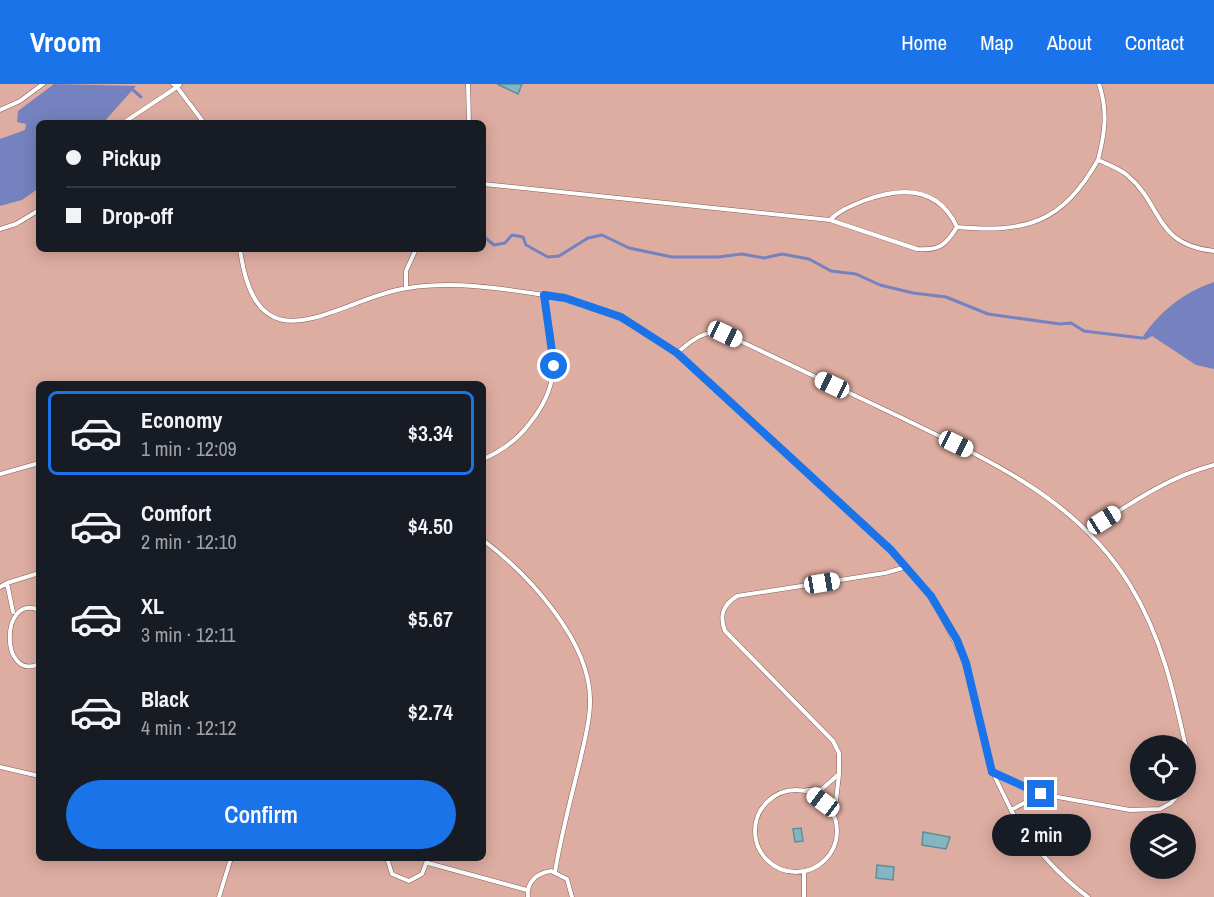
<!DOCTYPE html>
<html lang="en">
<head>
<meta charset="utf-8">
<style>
  :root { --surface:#171b24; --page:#20242c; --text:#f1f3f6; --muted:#9ea1a6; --line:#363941; --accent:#1a73e8 }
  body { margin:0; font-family:"Archivo Narrow",sans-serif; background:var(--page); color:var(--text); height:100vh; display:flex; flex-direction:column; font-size:22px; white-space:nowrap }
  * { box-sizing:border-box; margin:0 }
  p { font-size:20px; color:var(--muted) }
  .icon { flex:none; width:33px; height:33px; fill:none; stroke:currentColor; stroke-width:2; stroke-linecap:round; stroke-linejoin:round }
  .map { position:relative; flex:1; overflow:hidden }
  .details { position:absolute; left:36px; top:297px; width:450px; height:480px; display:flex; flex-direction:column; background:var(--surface); border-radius:9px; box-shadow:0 3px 15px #0003 }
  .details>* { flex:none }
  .top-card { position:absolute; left:36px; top:36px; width:450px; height:132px; border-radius:9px; box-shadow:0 3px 15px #0003; display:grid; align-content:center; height:132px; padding:0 30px; background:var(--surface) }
  .buttons { position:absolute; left:1130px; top:651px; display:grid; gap:12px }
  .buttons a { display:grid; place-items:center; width:66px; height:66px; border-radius:50%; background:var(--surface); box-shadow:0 3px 15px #0003; font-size:30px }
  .end { position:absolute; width:27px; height:27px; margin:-14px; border:8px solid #1a73e8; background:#fff; box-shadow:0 0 0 3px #fff }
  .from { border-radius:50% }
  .bubble { position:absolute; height:42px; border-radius:21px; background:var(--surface); box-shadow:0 3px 15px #0003; font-size:20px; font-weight:600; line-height:42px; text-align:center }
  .car { position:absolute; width:18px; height:36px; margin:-18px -9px; border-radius:8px; box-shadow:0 0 4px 2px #0007; background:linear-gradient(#fff 24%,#345 0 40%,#fff 0 76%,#345 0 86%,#fff 0) }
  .top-card b { display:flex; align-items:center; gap:21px; height:57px; font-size:22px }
  .top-card b+b { border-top:2px solid var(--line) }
  .top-card i { width:15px; height:15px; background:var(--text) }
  ul { padding:10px 0 0; list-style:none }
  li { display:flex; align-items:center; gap:18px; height:84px; margin:0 12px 9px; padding:0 18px; border:3px solid transparent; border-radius:9px }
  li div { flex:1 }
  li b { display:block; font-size:22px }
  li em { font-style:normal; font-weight:600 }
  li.selected { border-color:var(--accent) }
  li>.icon { width:54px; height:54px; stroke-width:1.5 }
  .primary-button { display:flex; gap:12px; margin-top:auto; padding:12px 30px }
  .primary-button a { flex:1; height:69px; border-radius:36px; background:var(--accent); color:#fff; font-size:24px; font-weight:600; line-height:69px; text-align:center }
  header { display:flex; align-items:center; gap:36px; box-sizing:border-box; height:84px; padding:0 30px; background:var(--accent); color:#fff }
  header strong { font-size:28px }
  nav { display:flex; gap:33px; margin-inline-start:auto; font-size:21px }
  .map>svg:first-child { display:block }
  .green { fill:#deada1; fill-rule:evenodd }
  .water { fill:#7582bf }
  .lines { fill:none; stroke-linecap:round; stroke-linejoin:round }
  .stream { stroke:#7582bf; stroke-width:3 }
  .building { fill:#84b5c0; stroke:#5e8e99; stroke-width:1.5 }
  .service-casing { stroke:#845d54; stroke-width:5 }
  .service { stroke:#fff; stroke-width:4 }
  .route { stroke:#1a73e8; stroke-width:8 }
</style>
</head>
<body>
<header>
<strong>Vroom</strong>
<nav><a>Home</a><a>Map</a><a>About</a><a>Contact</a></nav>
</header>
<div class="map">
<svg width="1214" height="813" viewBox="0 0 1214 813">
  <rect width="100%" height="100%" fill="#fdcfc4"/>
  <path class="green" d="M0,0H1214V813H0ZM39,39H483V165H39ZM39,300H483V774H39ZM1140,662H1185V706H1140ZM1140,740H1185V784H1140Z"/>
  <path class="water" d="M54,0L136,2L103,39H39V104L22,116L0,122V55L25,46L26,40L17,38L18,27Z
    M1214,198V285L1196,281L1152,252L1145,256L1142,254C1159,228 1184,208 1214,198Z"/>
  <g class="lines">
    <path class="stream" d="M133,6L141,13
      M483,152L494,161L505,159L512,151L523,153L526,161L548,173L559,172L588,154L602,151L629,164L672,173H718L742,170L764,174L782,170L809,175L831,187L856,190L880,201L913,209L946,213L988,230L1060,240L1071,239L1084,247L1142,254"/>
  </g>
  <path class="building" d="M497,0H522L518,10Z
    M801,744L803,757L795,758L793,745Z
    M923,748L950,753L946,765L922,761Z
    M877,781L894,783L893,796L876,794Z"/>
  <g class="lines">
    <defs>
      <path id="service" d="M180,0L177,3L204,39
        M468,0L469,39
        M0,26L20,17L43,0
        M123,39L177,3L173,0
        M1098,76C1105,49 1108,27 1099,0
        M483,100L830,136L917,165C939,167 946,161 957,143C1027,149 1062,139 1098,76C1107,80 1119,84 1127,91C1164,122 1153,160 1214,167
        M830,136C840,126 851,122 863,117C900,103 938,102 957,143
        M0,145L16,140L39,126
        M240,165C257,292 337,214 408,204C453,197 500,204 544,211C552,264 566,294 530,339C518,355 502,367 483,375
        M406,204V187L416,165
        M544,211C647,224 719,307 791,373C830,409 871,444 906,483
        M677,269C692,256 704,245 725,250C783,277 841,305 898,332C986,375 1077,414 1130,501C1163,555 1175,613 1188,673L1189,688L1185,700
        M0,390L39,379
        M1088,447C1128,421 1167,393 1214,381
        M483,456C528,490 592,558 590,619C590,638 584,658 580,677C571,714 561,751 555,788
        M0,503L7,499
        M39,526C0,509 0,598 39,580
        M13,528L7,499L39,489
        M0,683L39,692
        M993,689L1011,726
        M755 747a41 41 0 1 1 82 0a41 41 0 1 1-82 0Z
        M807,706L822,705L839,690V669L833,657L725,547C719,531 723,521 737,512L885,489L906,483L931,512L966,579L992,688L1041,710L1130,726L1160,725L1171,719L1182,706
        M1041,710L1011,726C1031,761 1056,789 1088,813
        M834,733L839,691
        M387,774L392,790L409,797L422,790L428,774
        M428,779L527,806
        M804,789V813
        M219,813L231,774
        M528,813C526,798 537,789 551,787L567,795L572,813"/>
    </defs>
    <use href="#service" class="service-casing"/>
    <use href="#service" class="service"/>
  </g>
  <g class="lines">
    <path class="route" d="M554,282L544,211L565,214L621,233L677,269L891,466L931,512L957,556L966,579L992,688L1041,710"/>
  </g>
</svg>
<div class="buttons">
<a><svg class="icon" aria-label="locate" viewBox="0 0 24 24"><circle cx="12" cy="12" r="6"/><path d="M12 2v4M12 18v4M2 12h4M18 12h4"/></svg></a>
<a><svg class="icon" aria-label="layers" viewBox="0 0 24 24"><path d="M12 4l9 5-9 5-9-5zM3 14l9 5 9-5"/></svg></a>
</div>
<i class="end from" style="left:554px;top:282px"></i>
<i class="end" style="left:1041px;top:710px"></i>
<div class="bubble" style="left:992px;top:730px;width:99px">2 min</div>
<i class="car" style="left:725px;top:250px;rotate:115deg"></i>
<i class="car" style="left:832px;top:301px;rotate:295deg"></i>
<i class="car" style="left:956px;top:360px;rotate:116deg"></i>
<i class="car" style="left:1104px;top:436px;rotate:58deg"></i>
<i class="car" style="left:822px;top:499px;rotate:81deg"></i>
<i class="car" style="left:823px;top:718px;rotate:307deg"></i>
<div class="top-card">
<b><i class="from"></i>Pickup</b>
<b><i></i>Drop-off</b>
</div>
<section class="details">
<ul>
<li class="selected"><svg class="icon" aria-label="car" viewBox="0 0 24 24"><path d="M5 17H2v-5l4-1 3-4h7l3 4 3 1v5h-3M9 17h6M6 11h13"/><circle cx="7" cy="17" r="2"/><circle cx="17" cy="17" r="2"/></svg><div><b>Economy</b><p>1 min · 12:09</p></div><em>$3.34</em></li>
<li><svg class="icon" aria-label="car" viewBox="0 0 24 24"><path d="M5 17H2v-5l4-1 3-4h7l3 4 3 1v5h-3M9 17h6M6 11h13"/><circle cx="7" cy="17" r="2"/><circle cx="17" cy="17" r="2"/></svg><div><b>Comfort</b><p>2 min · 12:10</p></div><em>$4.50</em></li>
<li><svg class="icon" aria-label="car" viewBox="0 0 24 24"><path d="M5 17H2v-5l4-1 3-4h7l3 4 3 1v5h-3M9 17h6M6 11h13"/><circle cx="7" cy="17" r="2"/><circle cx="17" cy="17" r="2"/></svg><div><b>XL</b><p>3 min · 12:11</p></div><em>$5.67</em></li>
<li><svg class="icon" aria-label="car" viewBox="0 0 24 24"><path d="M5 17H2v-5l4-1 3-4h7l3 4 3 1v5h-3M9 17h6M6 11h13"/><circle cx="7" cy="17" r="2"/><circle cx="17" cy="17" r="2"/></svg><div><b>Black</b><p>4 min · 12:12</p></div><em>$2.74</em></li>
</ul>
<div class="primary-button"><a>Confirm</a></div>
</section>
</div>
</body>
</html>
